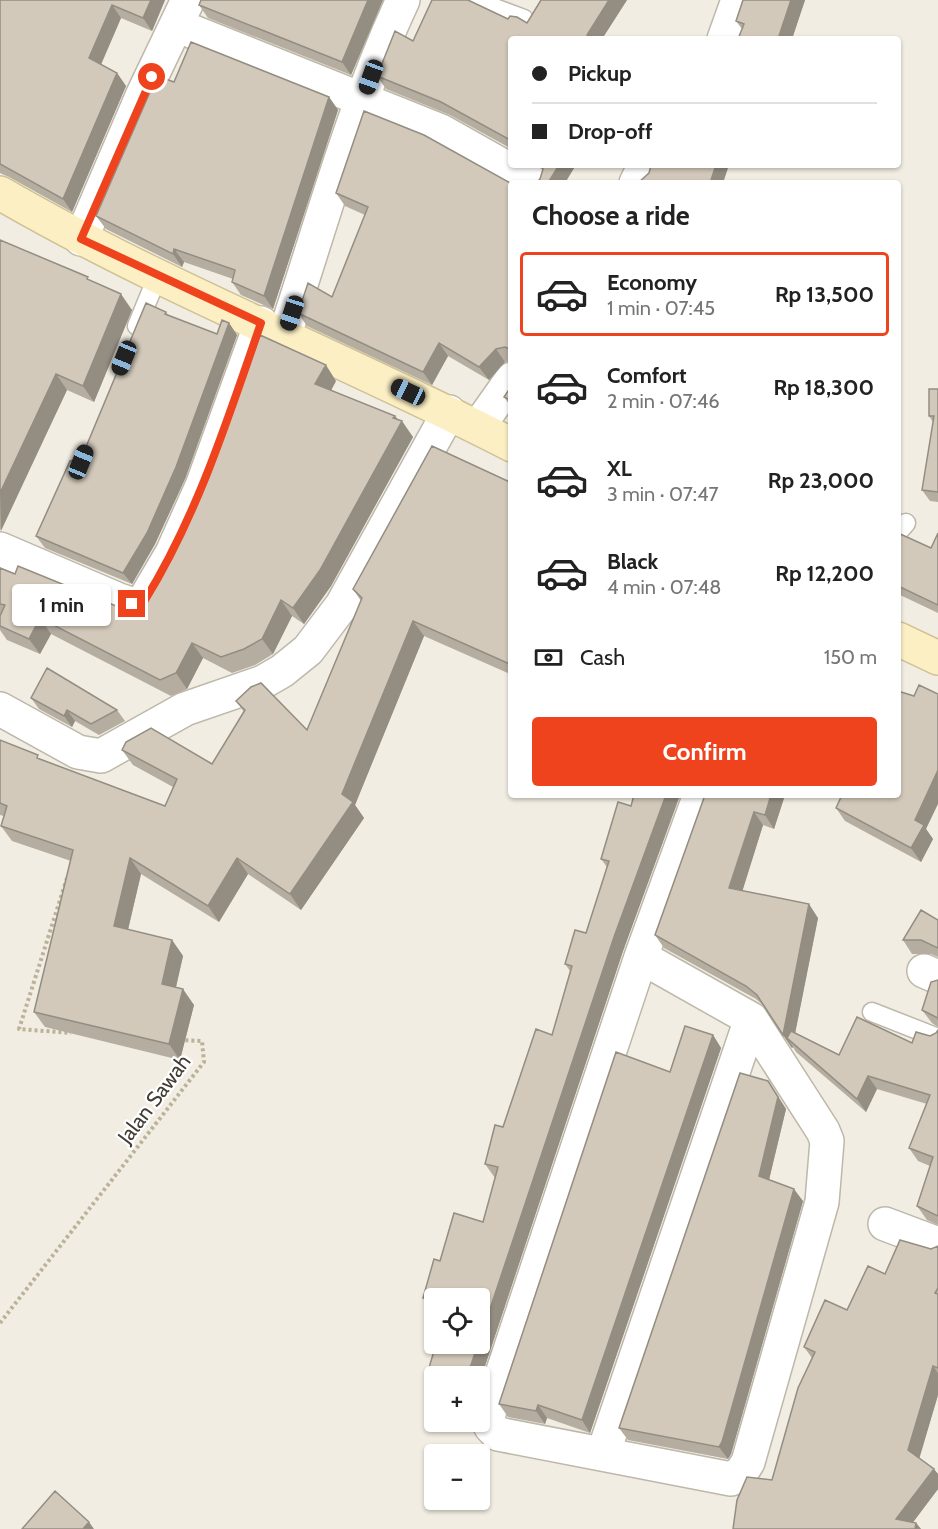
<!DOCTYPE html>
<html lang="en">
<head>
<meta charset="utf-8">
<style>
  :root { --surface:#fff; --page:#f6f6f6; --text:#222; --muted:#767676; --line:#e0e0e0; --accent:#ee431d }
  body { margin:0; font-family:Cabin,sans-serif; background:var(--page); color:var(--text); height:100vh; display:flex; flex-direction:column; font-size:22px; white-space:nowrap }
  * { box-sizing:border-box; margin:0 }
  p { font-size:20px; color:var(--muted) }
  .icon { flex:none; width:33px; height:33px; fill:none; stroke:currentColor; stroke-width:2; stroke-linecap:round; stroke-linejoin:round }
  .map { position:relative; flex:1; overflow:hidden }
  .panel { position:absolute; left:508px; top:180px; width:393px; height:618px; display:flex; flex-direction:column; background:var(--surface); border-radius:6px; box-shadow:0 2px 4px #0004 }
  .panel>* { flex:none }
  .hud { position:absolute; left:508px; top:36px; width:393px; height:132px; border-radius:6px; box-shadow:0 2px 4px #0004; display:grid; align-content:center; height:132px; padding:0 24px; background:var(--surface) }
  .buttons { position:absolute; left:424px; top:1288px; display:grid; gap:12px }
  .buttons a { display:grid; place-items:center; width:66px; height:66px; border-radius:6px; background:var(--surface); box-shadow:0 2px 4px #0004; font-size:30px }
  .end { position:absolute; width:27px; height:27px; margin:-14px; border:8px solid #ee431d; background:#fff; box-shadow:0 0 0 3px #fff }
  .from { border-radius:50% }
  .bubble { position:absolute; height:42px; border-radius:6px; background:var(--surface); box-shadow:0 2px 4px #0004; font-size:20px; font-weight:700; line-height:42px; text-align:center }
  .car { position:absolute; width:18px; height:36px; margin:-18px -9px; border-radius:8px; box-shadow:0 0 4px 2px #0007; background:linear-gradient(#222 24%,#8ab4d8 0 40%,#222 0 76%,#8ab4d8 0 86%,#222 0) }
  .hud b { display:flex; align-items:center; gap:21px; height:57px; font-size:22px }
  .hud b+b { border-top:2px solid var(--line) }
  .hud i { width:15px; height:15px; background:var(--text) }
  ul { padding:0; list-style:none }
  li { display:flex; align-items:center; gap:18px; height:84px; margin:0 12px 9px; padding:0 12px; border:3px solid transparent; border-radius:6px }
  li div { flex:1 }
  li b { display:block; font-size:22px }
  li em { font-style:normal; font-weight:700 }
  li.active { border-color:var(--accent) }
  li>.icon { width:54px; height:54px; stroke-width:1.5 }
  h2 { padding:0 24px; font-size:27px; line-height:72px }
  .pay { display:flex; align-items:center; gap:15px; height:66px; padding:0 24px; font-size:22px }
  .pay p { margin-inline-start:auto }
  .button { display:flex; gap:12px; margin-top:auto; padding:12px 24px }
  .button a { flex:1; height:69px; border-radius:6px; background:var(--accent); color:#fff; font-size:24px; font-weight:700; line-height:69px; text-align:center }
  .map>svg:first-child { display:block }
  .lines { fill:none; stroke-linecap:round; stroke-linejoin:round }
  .lane-casing { stroke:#beb8aa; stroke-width:21 }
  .street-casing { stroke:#beb8aa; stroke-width:36 }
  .secondary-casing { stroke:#cfc195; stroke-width:36 }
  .path { stroke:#bcb199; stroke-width:4; stroke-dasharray:3 3; stroke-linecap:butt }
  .lane { stroke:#fff; stroke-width:18 }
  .street { stroke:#fff; stroke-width:33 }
  .secondary { stroke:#fbefc3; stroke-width:33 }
  .wall { fill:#b5ada0 }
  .shaded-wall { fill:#938d82 }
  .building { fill:#d2c9ba; stroke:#938d82; stroke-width:1.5 }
  .route { stroke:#ee431d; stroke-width:8 }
  .labels { text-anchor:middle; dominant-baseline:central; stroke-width:4.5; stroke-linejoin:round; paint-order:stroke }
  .street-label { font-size:21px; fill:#423d34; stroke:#fff }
</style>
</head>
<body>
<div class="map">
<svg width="938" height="1529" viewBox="0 0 938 1529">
  <rect width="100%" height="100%" fill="#f1ede3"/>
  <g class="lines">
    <defs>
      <path id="lane" d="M473,0L524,19
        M137,326L158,275
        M898,532L906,523
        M872,1012L938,1038"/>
      <path id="street" d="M176,25L441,131L533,183
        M724,39L738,0
        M636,183L645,165
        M81,239L143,94L188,0
        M285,334C322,222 353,107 403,0
        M478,427L512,379
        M0,549L119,600L137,606L142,604L172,553L202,486L261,323
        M0,709L78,752L101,756L185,709L263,682L282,671L308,650L342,605L449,412
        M641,957L751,1019L823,1131L827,1141L822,1202L748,1462L741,1473L731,1479L498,1434L491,1427L487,1419L641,957L700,795
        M924,971L938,977
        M885,1224L938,1244
        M603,1454L751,1019"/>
      <path id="secondary" d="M0,193C164,288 343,358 512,445
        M898,639L938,658"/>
    </defs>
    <use href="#lane" class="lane-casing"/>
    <use href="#street" class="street-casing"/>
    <use href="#secondary" class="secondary-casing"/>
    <path class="path" d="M67,878L19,1029L71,1033
      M0,1323L204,1062L202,1041L181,1040"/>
    <use href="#lane" class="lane"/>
    <use href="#street" class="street"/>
    <use href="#secondary" class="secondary"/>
  </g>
  <path class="wall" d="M0,0H165L152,31L121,18L101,65L117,73L126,86L72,212L9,177L0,173Z
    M383,0L351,75L208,18L199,5Z
    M541,0H627L602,39H512V149L450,115L386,89L377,76L413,41L508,19L527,23Z
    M743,0H805L792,39L742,29L736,21Z
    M174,82L329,97L338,110L273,309L241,295L232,282L233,279L184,262L182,267L106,229L96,216Z
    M512,184V361L505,362L489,380L448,356L432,385L307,326L298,313L332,297L365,215L345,206L336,193Z
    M0,240L91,281L132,310L94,402L67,390L0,531Z
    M166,312L169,316L217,334L229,323L237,335L185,479L155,544L132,584L45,548L36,536L79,459L83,454Z
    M336,381L331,390L395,416L413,437L331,586L304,624L292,616L273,654L255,665L232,673L203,658L187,689L171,696L51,634L40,654L7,640L0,630V568L15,574L121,608H133L147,598Z
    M512,385V408L504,397Z
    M938,389V502L930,501L922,490L933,422L929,416Z
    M512,483V675L424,636L355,805L364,818L301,910L248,874L219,922L141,874L128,930L172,940L183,956L176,987L194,1005L180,1060L45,1027L34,1012L71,861L12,841L1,826L4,816L0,815V740L41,759L165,806L173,787L133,765L122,750L212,764L244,712L236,701L307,730L361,601L353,589Z
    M898,533L931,548L938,533V613L898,594Z
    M31,698L117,710L125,721L99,735L75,721L72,727L39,709Z
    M634,795H680L623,951L480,1381V1377H435V1390L426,1378L436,1344H480V1299H435V1312H433L423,1298L434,1259L440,1261L454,1213L483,1222L495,1178L485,1164L495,1125L503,1127L536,1029L552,1035L570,971L565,964L575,930L586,933L607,867L601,859L618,802L631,806Z
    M705,795H785L774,829L763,825L742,891L818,918L795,1033L839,1055L912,1043L936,1033L938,1030V1225L927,1220L917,1206L930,1166L918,1161L909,1148L927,1104L877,1089L866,1112L796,1052L793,1047L792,1048L765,1007L756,999L664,948L655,935Z
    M836,808L926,829L933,839L921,862L845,821Z
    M938,920V957L931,954H912L903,940Z
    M938,980V1027L932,1023L922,1010Z
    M713,1035L721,1048L590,1433L547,1418L545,1424L508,1417L499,1404L670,1072Z
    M776,1093L786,1109L769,1180L803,1201L731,1454L728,1459L628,1440L619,1428Z
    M938,1246V1395L919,1458L938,1474V1489L913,1522L916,1523L921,1529H733L772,1480L812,1358L804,1347L847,1310L885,1274Z"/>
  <path class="shaded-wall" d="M151,0H165L152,31L143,18Z
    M368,0H383L351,75L342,62Z
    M609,0H627L602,39H589L587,35Z
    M791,0H805L792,39H778Z
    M112,5L121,18L98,71L89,58Z
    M117,73L126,86L72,212L63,199Z
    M329,97L338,110L273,309L264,296Z
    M559,165H576L565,183H548Z
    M716,165H729L723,183H710Z
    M174,249L184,262L182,267L173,254Z
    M121,294L132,310L94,402L83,386Z
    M512,299V312L509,308V303Z
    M229,323L237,335L185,479L155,544L132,584L123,573Z
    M439,343L448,356L432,385L423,372Z
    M496,349L505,362L489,380L479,367Z
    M326,365L336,381L326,400L315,384Z
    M56,374L67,390L1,531L0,493Z
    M395,416L401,424L402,421L413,437L331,586L304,624L293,608Z
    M281,600L292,616L273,654L262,639Z
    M40,618L51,634L40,654L29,639Z
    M413,621L424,636L355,805L364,818L301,910L290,894L342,794Z
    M192,643L203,658L187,689L176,673Z
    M67,710L75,721L72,727L64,716Z
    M938,770V804L926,829L933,839L921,862L911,848L915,820Z
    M666,795H680L623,951L480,1381V1377H467L478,1344H480V1339L614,937Z
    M771,795H785L774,829L765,815Z
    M754,812L763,825L739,902L729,888Z
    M130,858L141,874L125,942L114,926Z
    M237,858L248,874L219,922L208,906Z
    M809,904L818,918L793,1044L787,1038L793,1047L792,1048L783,1035Z
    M172,940L183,956L173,1000L162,984Z
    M183,989L194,1005L180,1060L169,1044Z
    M713,1035L721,1048L590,1433L582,1420Z
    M868,1076L877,1089L866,1112L857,1099Z
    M768,1081L786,1109L767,1188L759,1176Z
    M794,1189L803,1201L731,1454L728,1459L719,1447Z
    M933,1366L938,1373V1395L918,1463L908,1450Z
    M538,1405L547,1418L545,1424L536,1411Z
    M934,1469L938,1474V1489L908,1529L896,1519Z
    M89,1522L94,1529H83Z
    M916,1523L921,1529H915Z"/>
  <path class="building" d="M0,0H151L143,18L112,5L89,58L117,73L63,199L0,164Z
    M201,0H368L342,62L199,5Z
    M432,0H468L508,19L510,16L517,17L527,23L541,0H609L587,35L594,39H512V141L441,102L377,76L395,31L413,41Z
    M743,0H791L778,39H738L744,24L736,21Z
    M191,42L329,97L264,296L232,282L235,270L174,249L173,254L96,216L157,76L174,82Z
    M364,111L424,135L512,184V299L509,303V308L512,310V350L505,347L496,349L479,367L439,343L423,372L298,313L308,283L332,297L368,207L336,193Z
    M541,165H559L548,183H536L540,179L543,169Z
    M651,165H716L710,183H638L649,173Z
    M0,240L88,277L87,279L121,294L83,386L56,374L0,493Z
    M146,303L166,312L165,314L217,334L222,320L229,323L176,467L147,533L123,573L36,536L70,461L79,459L83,454Z
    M260,335L326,365L315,384L395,416L393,418L402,421L320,570L293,608L281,600L262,639L244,649L221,657L192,643L176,673L160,680L40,618L29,639L0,626V616L5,605L0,604V568L15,574L18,566L121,608H133L147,598L178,545L209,477Z
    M512,385V401L504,397Z
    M929,389H938V492L922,490L934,416H929Z
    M432,446L512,483V665L413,621L342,794L353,802L290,894L237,858L208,906L130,858L114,926L172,940L162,984L183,989L169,1044L34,1012L73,850L1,826L7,806L0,803V740L38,755L37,758L165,806L177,779L122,750L126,742L151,728L212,764L245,710L236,701L251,687L261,683L307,730L362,598L353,589Z
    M898,533L931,548L938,533V605L898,586Z
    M47,668L117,710L91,724L67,710L64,716L31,698Z
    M919,685L938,694V770L915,820L924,825L911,848L836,808L842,795H898V691L914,696Z
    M634,795H666L614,937L480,1339V1299H435V1302L423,1298L434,1259L440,1261L454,1213L483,1222L498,1167L485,1164L495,1125L503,1127L536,1029L552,1035L572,966L565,964L575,930L586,933L609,861L601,859L618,802L631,806Z
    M705,795H771L765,815L754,812L729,888L809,904L783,1035L757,995L746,986L655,935Z
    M921,910L938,920V948L921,940H903Z
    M938,980V1020V1018L922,1010L931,982Z
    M857,1017L912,1043L916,1032L930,1036L936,1033L938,1030V1216L917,1206L933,1157L909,1148L930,1095L868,1076L857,1099L787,1038L791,1031L839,1055Z
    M685,1026L713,1035L582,1420L538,1405L536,1411L499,1404L616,1052L670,1072Z
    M740,1073L768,1081L778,1097L759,1176L794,1189L722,1442L719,1447L619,1428Z
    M900,1240L931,1249L938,1246V1288L935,1293L938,1294V1368L933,1366L908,1450L934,1469L896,1519L916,1523L915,1529H733L737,1500L747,1477L772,1480L798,1388L815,1352L804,1347L825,1300L847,1310L868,1266L885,1274Z
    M436,1344H478L467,1377H435V1380L426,1378Z
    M55,1491L89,1522L83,1529H22Z"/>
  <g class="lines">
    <path class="route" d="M132,604L137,606L145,600C198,514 228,418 261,323L81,239L152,77"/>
  </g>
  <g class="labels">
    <g class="street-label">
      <text transform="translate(154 1099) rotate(-53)">Jalan Sawah</text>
    </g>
  </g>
</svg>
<div class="buttons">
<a><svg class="icon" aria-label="locate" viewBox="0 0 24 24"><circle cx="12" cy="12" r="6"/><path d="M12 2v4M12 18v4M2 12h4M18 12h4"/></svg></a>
<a>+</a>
<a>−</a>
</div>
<i class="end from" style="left:152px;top:77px"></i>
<i class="end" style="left:132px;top:604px"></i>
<div class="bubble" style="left:12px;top:584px;width:99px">1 min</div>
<i class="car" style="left:371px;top:77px;rotate:200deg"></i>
<i class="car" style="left:292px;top:313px;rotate:198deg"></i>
<i class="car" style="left:124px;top:358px;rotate:202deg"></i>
<i class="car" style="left:408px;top:392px;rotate:295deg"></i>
<i class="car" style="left:81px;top:462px;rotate:22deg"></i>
<div class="hud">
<b><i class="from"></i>Pickup</b>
<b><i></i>Drop-off</b>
</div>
<section class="panel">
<h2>Choose a ride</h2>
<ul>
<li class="active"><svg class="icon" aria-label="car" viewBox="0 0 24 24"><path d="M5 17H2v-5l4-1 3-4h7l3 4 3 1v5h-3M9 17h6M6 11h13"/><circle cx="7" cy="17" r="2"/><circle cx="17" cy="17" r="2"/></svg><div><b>Economy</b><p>1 min · 07:45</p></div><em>Rp 13,500</em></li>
<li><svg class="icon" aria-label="car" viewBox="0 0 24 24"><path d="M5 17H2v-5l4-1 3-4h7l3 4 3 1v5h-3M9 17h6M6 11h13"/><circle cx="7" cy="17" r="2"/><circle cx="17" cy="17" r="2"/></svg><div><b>Comfort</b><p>2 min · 07:46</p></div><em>Rp 18,300</em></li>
<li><svg class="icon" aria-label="car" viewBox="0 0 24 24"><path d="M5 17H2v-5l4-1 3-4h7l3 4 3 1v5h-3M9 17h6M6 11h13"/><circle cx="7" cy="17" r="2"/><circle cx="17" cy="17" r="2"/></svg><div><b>XL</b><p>3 min · 07:47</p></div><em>Rp 23,000</em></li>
<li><svg class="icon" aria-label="car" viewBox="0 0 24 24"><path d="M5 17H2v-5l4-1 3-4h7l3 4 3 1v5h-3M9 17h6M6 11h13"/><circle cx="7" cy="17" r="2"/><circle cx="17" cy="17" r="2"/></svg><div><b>Black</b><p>4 min · 07:48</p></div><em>Rp 12,200</em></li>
</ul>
<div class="pay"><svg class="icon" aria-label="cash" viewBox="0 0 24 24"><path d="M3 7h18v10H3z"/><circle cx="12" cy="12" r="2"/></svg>Cash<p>150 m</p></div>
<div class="button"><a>Confirm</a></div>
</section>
</div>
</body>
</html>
